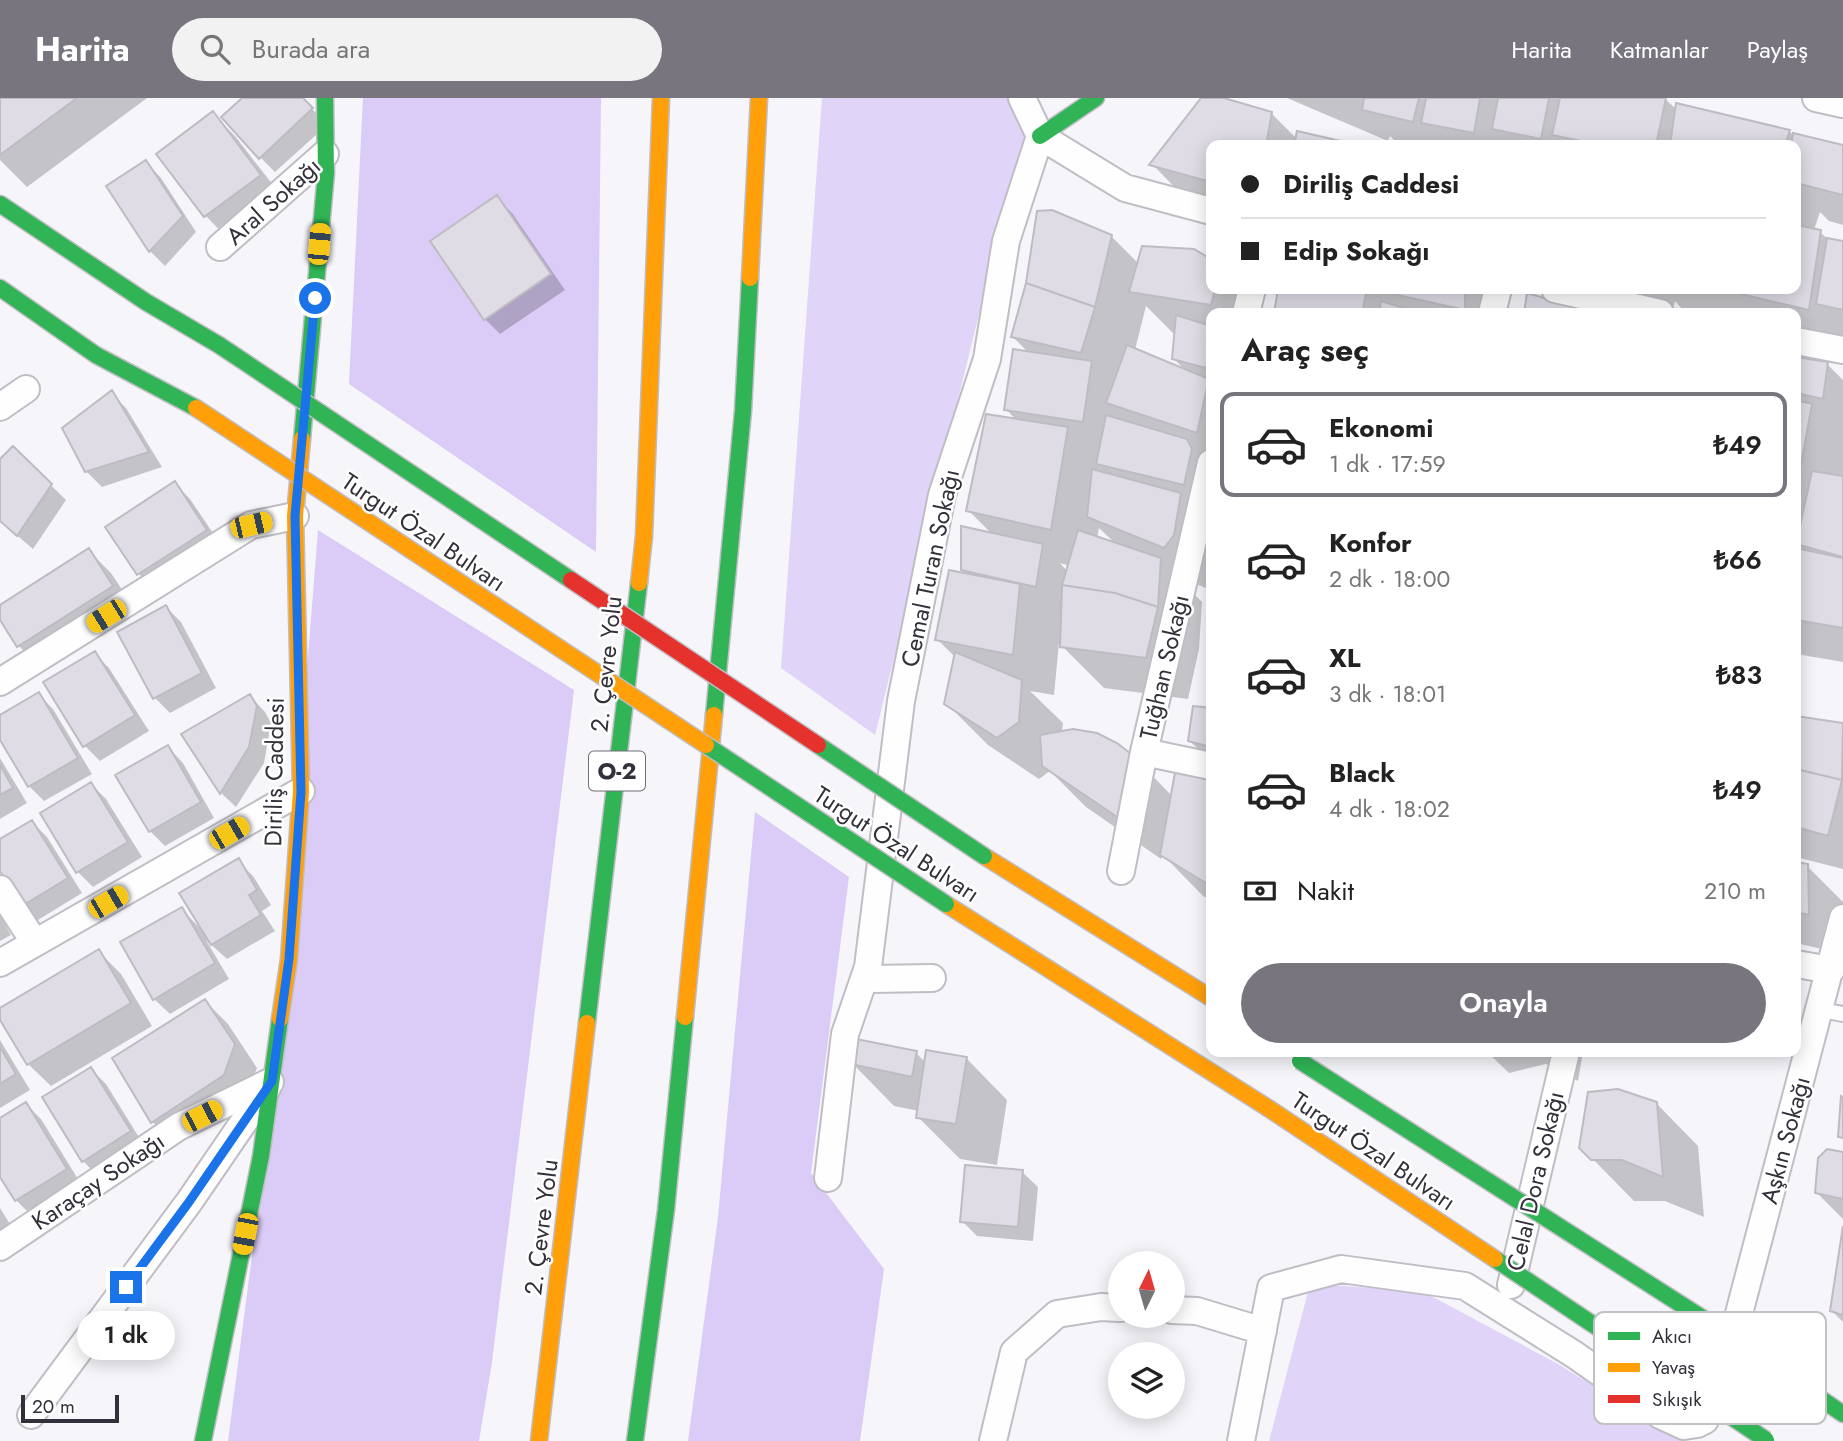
<!DOCTYPE html>
<html lang="tr">
<head>
<meta charset="utf-8">
<style>
  :root { --surface:#fff; --page:#f2f2f2; --text:#222; --muted:#767676; --line:#e0e0e0; --accent:#78757e }
  body { margin:0; font-family:Jost,sans-serif; background:var(--page); color:var(--text); height:100vh; display:flex; flex-direction:column; font-size:26px; white-space:nowrap }
  * { box-sizing:border-box; margin:0 }
  p { font-size:23px; color:var(--muted) }
  .icon { flex:none; width:38px; height:38px; fill:none; stroke:currentColor; stroke-width:2; stroke-linecap:round; stroke-linejoin:round }
  .map { position:relative; flex:1; overflow:hidden }
  .sheet { position:absolute; left:1206px; top:210px; width:595px; height:749px; display:flex; flex-direction:column; background:var(--surface); border-radius:14px; box-shadow:0 4px 18px #0003 }
  .sheet>* { flex:none }
  .guide { position:absolute; left:1206px; top:42px; width:595px; height:154px; border-radius:14px; box-shadow:0 4px 18px #0003; display:grid; align-content:center; height:154px; padding:0 35px; background:var(--surface) }
  .needle { width:46px; rotate:5deg }
  .tools { position:absolute; left:1108px; top:1153px; display:grid; gap:14px }
  .tools a { display:grid; place-items:center; width:77px; height:77px; border-radius:50%; background:var(--surface); box-shadow:0 4px 18px #0003; font-size:35px }
  .scale { position:absolute; left:21px; bottom:18px; width:98px; box-sizing:border-box; padding-left:7px; border:4px solid #34303b; border-top:0; font-size:19px; line-height:24px; white-space:nowrap; color:#34303b; -webkit-text-stroke:5px #fff; paint-order:stroke }
  .end { position:absolute; width:32px; height:32px; margin:-16px; border:9px solid #1a73e8; background:#fff; box-shadow:0 0 0 4px #fff }
  .from { border-radius:50% }
  .bubble { position:absolute; height:49px; border-radius:24px; background:var(--surface); box-shadow:0 4px 18px #0003; font-size:23px; font-weight:600; line-height:49px; text-align:center }
  .car { position:absolute; width:21px; height:42px; margin:-21px -10px; border-radius:9px; box-shadow:0 0 5px 2px #0007; background:linear-gradient(#f5c518 24%,#345 0 40%,#f5c518 0 76%,#345 0 86%,#f5c518 0) }
  .guide b { display:flex; align-items:center; gap:24px; height:66px; font-size:26px }
  .guide b+b { border-top:2px solid var(--line) }
  .guide i { width:18px; height:18px; background:var(--text) }
  ul { padding:0; list-style:none }
  li { display:flex; align-items:center; gap:21px; height:105px; margin:0 14px 10px; padding:0 21px; border:4px solid transparent; border-radius:14px }
  li div { flex:1 }
  li b { display:block; font-size:26px }
  li em { font-style:normal; font-weight:600 }
  li.current { border-color:var(--accent) }
  li>.icon { width:63px; height:63px; stroke-width:1.5 }
  h2 { padding:0 35px; font-size:32px; line-height:84px }
  .pay { display:flex; align-items:center; gap:18px; height:77px; padding:0 35px; font-size:26px }
  .pay p { margin-inline-start:auto }
  .primary-button { display:flex; gap:14px; margin-top:auto; padding:14px 35px }
  .primary-button a { flex:1; height:80px; border-radius:42px; background:var(--accent); color:#fff; font-size:28px; font-weight:600; line-height:80px; text-align:center }
  header { display:flex; align-items:center; gap:42px; box-sizing:border-box; height:98px; padding:0 35px; background:var(--accent); color:#fff }
  header strong { font-size:33px }
  nav { display:flex; gap:38px; margin-inline-start:auto; font-size:24px }
  .search { width:490px; height:63px; background:var(--page); display:flex; align-items:center; gap:18px; box-sizing:border-box; padding:0 24px; border-radius:38px; color:var(--muted); font-size:26px }
  .map>svg:first-child { display:block }
  .green { fill:#e1d4f9 }
  .forest { fill:#daccf6 }
  .shadow { fill:#0003; fill-rule:evenodd }
  .building { fill:#dfdce6; stroke:#bebbc3; stroke-width:2 }
  .lines { fill:none; stroke-linecap:round; stroke-linejoin:round }
  .lane-casing { stroke:#c0bdc5; stroke-width:18 }
  .street-casing { stroke:#c0bdc5; stroke-width:30 }
  .fast-casing { stroke:#c0bdc5; stroke-width:19 }
  .slow-casing { stroke:#c0bdc5; stroke-width:19 }
  .lane { stroke:#fefefe; stroke-width:14 }
  .street { stroke:#fefefe; stroke-width:26 }
  .fast { stroke:#30b455; stroke-width:16 }
  .slow { stroke:#ff9f0a; stroke-width:16 }
  .fast-bridge-casing { stroke:#c0bdc5; stroke-width:19; stroke-linecap:butt }
  .slow-bridge-casing { stroke:#c0bdc5; stroke-width:19; stroke-linecap:butt }
  .jam-bridge-casing { stroke:#c0bdc5; stroke-width:19; stroke-linecap:butt }
  .fast-bridge { stroke:#30b455; stroke-width:16 }
  .slow-bridge { stroke:#ff9f0a; stroke-width:16 }
  .jam-bridge { stroke:#e5322d; stroke-width:16 }
  .route { stroke:#1a73e8; stroke-width:9 }
  .labels { text-anchor:middle; dominant-baseline:central; stroke-width:5; stroke-linejoin:round; paint-order:stroke }
  .shield { fill:#fff; stroke:#716e76; stroke-width:2 }
  .shield-label { font-size:23px; font-weight:bold; fill:#34303b }
  .street-label { font-size:24px; fill:#34303b; stroke:#fff }
  .key { fill:#fff; stroke:#c2c1c4; stroke-width:2 }
  .key-label { font-size:19px; fill:#34303b }
</style>
</head>
<body>
<header>
<strong>Harita</strong>
<div class="search"><svg class="icon" aria-label="search" viewBox="0 0 24 24"><circle cx="10" cy="10" r="6"/><path d="M15 15l6 6"/></svg>Burada ara</div>
<nav><a>Harita</a><a>Katmanlar</a><a>Paylaş</a></nav>
</header>
<div class="map">
<svg width="1843" height="1343" viewBox="0 0 1843 1343">
  <rect width="100%" height="100%" fill="#f6f5fa"/>
  <path class="green" d="M822,0H1030L1035,26L985,192L875,637L781,570Z
    M1310,1186L1422,1193L1558,1266L1682,1343H1269Z"/>
  <path class="forest" d="M363,0H601L596,454L349,286Z
    M318,432L574,592L492,1264L479,1343H228L275,979Z
    M755,714L849,779L811,1075L884,1171L860,1343H688L718,1119Z"/>
  <path class="shadow" d="M0,0H147L27,89L0,62Z
    M245,0H302L327,27L275,74L260,59Z
    M1203,0H1217L1271,15L1297,41L1345,47H1211V113L1193,108L1152,66Z
    M1287,0H1664L1677,12L1789,33L1793,37L1843,48V127L1829,123L1820,114L1814,132L1820,134L1829,142L1843,144V251L1796,239V215H1736L1730,210V215H1692L1684,213L1675,203L1672,215L1582,191H1796V47H1399L1390,38L1388,43Z
    M213,16L235,38L283,100L228,141L206,118L158,56Z
    M146,64L161,80L196,134L165,168L150,153L108,88Z
    M497,100L512,115L565,192L500,236L485,221Z
    M1111,138L1139,166L1211,163V191H1242L1261,210L1260,215H1211V424L1206,423L1211,427V484L1206,490L1177,479L1202,504L1199,551L1188,601L1104,590L1059,545L1054,597L1030,593L1063,625L1062,635L1138,663L1172,698L1211,680V802L1203,798L1163,757L1161,761L1086,709L1050,673L1039,681L988,647L946,605L956,560L937,541L969,478L963,471L992,436L968,412L1017,323L1006,311L1029,255L1012,238ZM1146,208L1173,235H1176L1173,260L1187,274L1135,252ZM1099,430L1117,447L1097,441ZM1060,465L1070,468L1068,474Z
    M1280,191H1382L1386,195L1387,191H1476L1501,215H1276Z
    M1796,261L1827,266L1843,282V564L1796,556Z
    M111,295L126,310L162,369L102,389L86,373Z
    M13,350L66,402L33,451L0,423V363Z
    M175,386L190,401L221,447L154,491L139,476L108,429Z
    M88,452L111,475L135,511L41,571L19,548L0,519V509Z
    M166,509L181,524L216,590L170,615L155,600Z
    M94,555L109,570L149,633L100,663L85,648L46,584Z
    M38,596L53,611L92,676L44,703L29,688L0,639V619Z
    M250,598L265,614L271,625L264,665L236,709L221,695L183,636Z
    M1211,612V664L1190,643Z
    M1796,620L1843,627V771L1796,759Z
    M168,649L183,665L214,720L165,748L150,733Z
    M0,660L27,705L0,721Z
    M91,686L106,701L142,759L93,789L78,774Z
    M32,724L47,739L82,795L38,822L23,807L0,769V743Z
    M238,763L253,778L271,807L262,813L275,833L227,861L206,842L229,881L170,916L154,901L181,811L201,831Z
    M1796,765L1807,768L1843,804V856L1796,845Z
    M0,817L11,837L0,843Z
    M99,854L121,876L152,928L51,988L28,966L0,919V913Z
    M205,903L228,926L257,970L246,1000L175,1046L153,1024Z
    M0,942L30,992L0,1010Z
    M1487,954H1583L1578,983L1546,966L1509,975Z
    M916,955L926,965L966,960L1007,1002L997,1067L960,1061L918,1019L919,1013L894,1008L853,966Z
    M91,971L106,986L145,1049L98,1078L83,1063Z
    M26,1006L41,1021L81,1086L31,1117L16,1102L0,1075V1022Z
    M1657,1006L1698,1048L1704,1119L1665,1103H1634L1581,1049Z
    M1843,1056V1121L1817,1095Z
    M1022,1074L1038,1089L1033,1143L977,1138L962,1123Z
    M0,1110L13,1131L0,1139Z
    M1843,1138V1224L1832,1213Z"/>
  <path class="building" d="M0,0H77L0,57Z
    M242,0H303L313,10L259,61L221,19Z
    M1201,0H1224L1272,14L1266,47H1211V84L1149,67Z
    M1364,0H1419L1413,24L1362,12Z
    M1426,0H1480L1474,35L1421,25Z
    M1498,0H1549L1541,41L1492,31Z
    M1560,0H1666L1656,47H1600L1552,37Z
    M1676,5L1790,32L1785,47H1670Z
    M213,13L261,77L204,119L156,56Z
    M1297,33L1345,44L1344,47H1294Z
    M1793,35L1843,47V97L1796,85V47H1791Z
    M1459,45L1469,47H1422V46Z
    M146,62L183,118L149,154L106,88Z
    M497,97L551,176L484,222L430,143Z
    M1052,112L1112,137L1095,209L1026,185L1037,113Z
    M1796,127L1821,132L1809,212L1720,191H1796Z
    M1827,140L1843,143V212L1816,206Z
    M1142,148L1194,151L1211,161V191H1215L1211,207L1129,194Z
    M1026,185L1095,209L1081,255L1011,239Z
    M1278,191H1367L1362,215H1274Z
    M1385,191H1465V212L1384,194Z
    M1527,195L1596,215H1524Z
    M1381,203L1420,215H1379Z
    M1176,217L1211,228V255L1206,270L1172,261Z
    M1127,247L1209,281L1197,335L1106,305Z
    M1013,251L1092,263L1083,324L1004,312Z
    M1796,259L1828,264L1823,301L1796,295Z
    M112,292L149,354L85,374L62,330Z
    M1796,302L1812,306L1796,395Z
    M986,316L1068,329L1051,432L966,413Z
    M1106,317L1187,341L1192,351L1184,387L1096,366Z
    M13,348L52,386L17,438L0,423V361Z
    M1092,371L1181,395L1174,437L1164,450L1087,419Z
    M1812,373L1843,378V459L1796,446Z
    M175,383L207,432L137,477L105,429Z
    M961,428L1043,446L1036,489L961,472Z
    M1078,432L1161,460L1158,509L1115,495L1062,487Z
    M89,450L113,488L17,549L0,522V507Z
    M1796,450L1843,460V530L1796,522Z
    M949,472L1020,486L1013,557L935,542Z
    M1062,487L1115,495L1158,509L1146,560L1060,549Z
    M166,507L202,575L153,601L117,534Z
    M1207,530H1211V582L1208,581Z
    M95,553L135,617L83,649L43,584Z
    M955,554L1022,582L1019,624L997,640L944,606Z
    M39,594L78,660L28,689L0,642V617Z
    M250,596L257,608L249,649L220,696L181,636Z
    M1193,608L1211,610V649L1188,643Z
    M1796,618L1843,625L1842,682L1796,671Z
    M1073,631L1097,635L1117,645L1139,662L1120,721L1042,668L1040,637Z
    M168,647L201,704L149,734L115,677Z
    M0,667L13,690L0,697Z
    M1176,669L1211,678V788L1160,757Z
    M1796,671L1842,682L1828,738L1796,729Z
    M91,684L128,744L76,775L40,715Z
    M32,722L68,780L22,808L0,773V741Z
    M239,760L257,792L249,797L261,817L211,847L179,795Z
    M1796,764L1808,766L1809,817L1796,814Z
    M182,809L215,865L153,902L120,844Z
    M99,851L131,905L27,967L0,922V910Z
    M205,901L235,946L224,977L151,1025L112,960Z
    M856,941L917,953L912,979L851,966Z
    M0,949L16,976L0,986Z
    M926,952L967,959L956,1026L916,1020Z
    M91,969L131,1033L82,1064L42,999Z
    M1618,991L1657,1004L1663,1079L1622,1062H1591L1579,1050L1588,994Z
    M1841,998L1843,999V1040L1838,1039Z
    M26,1004L67,1071L15,1103L0,1079V1020Z
    M1827,1051L1843,1054V1101L1815,1095L1818,1060Z
    M965,1067L1023,1072L1018,1129L960,1124Z
    M1843,1128V1217L1830,1213Z"/>
  <g class="lines">
    <defs>
      <path id="lane" d="M1821,912L1843,916"/>
      <path id="street" d="M1022,0L1040,38
        M1816,0L1843,6
        M1040,38L1125,90L1211,113
        M220,149L325,56
        M1555,191L1660,215
        M1246,215L1252,191
        M1492,215L1498,191
        M1796,243L1843,252
        M0,309L26,291
        M0,584L251,427L295,418
        M1144,654L1211,668
        M1121,773L1144,654L1211,365
        M0,791L35,845
        M0,865L301,693
        M1796,866L1831,872
        M868,869L871,881L932,880
        M828,1080L845,936L868,869L901,603L942,397L987,261L1006,143L1040,38
        M0,1149L178,1029L270,984
        M1511,1187L1566,954
        M1172,1212L1197,1213L1263,1233
        M31,1317L189,1104L267,990
        M993,1343L1014,1254L1057,1216L1101,1209L1120,1210
        M1241,1343L1271,1190L1341,1171L1465,1188L1575,1257L1660,1317L1684,1328L1697,1326L1705,1322L1737,1223L1843,820"/>
      <path id="fast" d="M1040,38L1096,0
        M0,106L146,204L219,247
        M0,190L96,257L196,310
        M302,341L326,75L325,0
        M714,617L743,313L750,180
        M587,925L639,485
        M1795,1283L1843,1316
        M203,1343L261,1058L280,921
        M635,1343L666,1112L685,919"/>
      <path id="slow" d="M750,180L759,0
        M639,485L644,438L661,0
        M984,758L1211,900
        M946,806L1268,1010
        M685,919L714,617
        M280,921L289,861L301,693L295,418L302,341
        M539,1343L587,925"/>
    </defs>
    <use href="#lane" class="lane-casing"/>
    <use href="#street" class="street-casing"/>
    <use href="#fast" class="fast-casing"/>
    <use href="#slow" class="slow-casing"/>
    <use href="#lane" class="lane"/>
    <use href="#street" class="street"/>
    <use href="#fast" class="fast"/>
    <use href="#slow" class="slow"/>
    <defs>
      <path id="fast-bridge" d="M219,247L571,482
        M706,647L946,806
        M818,647L984,758
        M1300,963L1732,1239L1795,1283
        M1495,1161L1766,1342"/>
      <path id="slow-bridge" d="M196,310L706,647
        M1268,1010L1495,1161"/>
      <path id="jam-bridge" d="M571,482L818,647"/>
    </defs>
    <use href="#fast-bridge" class="fast-bridge-casing"/>
    <use href="#slow-bridge" class="slow-bridge-casing"/>
    <use href="#jam-bridge" class="jam-bridge-casing"/>
    <use href="#fast-bridge" class="fast-bridge"/>
    <use href="#slow-bridge" class="slow-bridge"/>
    <use href="#jam-bridge" class="jam-bridge"/>
  </g>
  <g class="lines">
    <path class="route" d="M126,1189L189,1104L272,983L289,861L301,694L295,418L315,200"/>
  </g>
  <g class="labels">
    <rect class="shield" x="589" y="653.5" width="56" height="39" rx="5"/>
    <g class="shield-label">
      <text x="617" y="673">O-2</text>
    </g>
    <g class="street-label">
      <text transform="translate(273 103) rotate(-42)">Aral Sokağı</text>
      <text transform="translate(424 434) rotate(34)">Turgut Özal Bulvarı</text>
      <text transform="translate(930 470) rotate(-78)">Cemal Turan Sokağı</text>
      <text transform="translate(606 566) rotate(-84)">2. Çevre Yolu</text>
      <text transform="translate(1164 569) rotate(-77)">Tuğhan Sokağı</text>
      <text transform="translate(274 674) rotate(-89)">Diriliş Caddesi</text>
      <text transform="translate(897 746) rotate(33)">Turgut Özal Bulvarı</text>
      <text transform="translate(1785 1042) rotate(-75)">Aşkın Sokağı</text>
      <text transform="translate(1374 1053) rotate(34)">Turgut Özal Bulvarı</text>
      <text transform="translate(98 1083) rotate(-34)">Karaçay Sokağı</text>
      <text transform="translate(1535 1083) rotate(-77)">Celal Dora Sokağı</text>
      <text transform="translate(541 1129) rotate(-83)">2. Çevre Yolu</text>
    </g>
  </g>
  <rect x="1594" y="1214" width="232" height="112" rx="10" class="key"/>
  <rect x="1608" y="1234" width="32" height="8" fill="#30b455"/>
  <rect x="1608" y="1265" width="32" height="9" fill="#ff9f0a"/>
  <rect x="1608" y="1297" width="32" height="8" fill="#e5322d"/>
  <g class="key-label">
    <text x="1652" y="1245">Akıcı</text>
    <text x="1652" y="1276">Yavaş</text>
    <text x="1652" y="1308">Sıkışık</text>
  </g>
</svg>
<div class="tools">
<a><svg class="needle" viewBox="-14 -14 28 28"><path d="M0-13l5 13h-10z" fill="#e53935"/><path d="M0 13l5-13h-10z" fill="#767676"/></svg></a>
<a><svg class="icon" aria-label="layers" viewBox="0 0 24 24"><path d="M12 4l9 5-9 5-9-5zM3 14l9 5 9-5"/></svg></a>
</div>
<div class="scale">20 m</div>
<i class="end from" style="left:315px;top:200px"></i>
<i class="end" style="left:126px;top:1189px"></i>
<div class="bubble" style="left:77px;top:1213px;width:98px">1 dk</div>
<i class="car" style="left:319px;top:146px;rotate:5deg"></i>
<i class="car" style="left:251px;top:427px;rotate:77deg"></i>
<i class="car" style="left:106px;top:518px;rotate:238deg"></i>
<i class="car" style="left:229px;top:735px;rotate:60deg"></i>
<i class="car" style="left:108px;top:804px;rotate:60deg"></i>
<i class="car" style="left:202px;top:1018px;rotate:63deg"></i>
<i class="car" style="left:245px;top:1136px;rotate:191deg"></i>
<div class="guide">
<b><i class="from"></i>Diriliş Caddesi</b>
<b><i></i>Edip Sokağı</b>
</div>
<section class="sheet">
<h2>Araç seç</h2>
<ul>
<li class="current"><svg class="icon" aria-label="car" viewBox="0 0 24 24"><path d="M5 17H2v-5l4-1 3-4h7l3 4 3 1v5h-3M9 17h6M6 11h13"/><circle cx="7" cy="17" r="2"/><circle cx="17" cy="17" r="2"/></svg><div><b>Ekonomi</b><p>1 dk · 17:59</p></div><em>₺49</em></li>
<li><svg class="icon" aria-label="car" viewBox="0 0 24 24"><path d="M5 17H2v-5l4-1 3-4h7l3 4 3 1v5h-3M9 17h6M6 11h13"/><circle cx="7" cy="17" r="2"/><circle cx="17" cy="17" r="2"/></svg><div><b>Konfor</b><p>2 dk · 18:00</p></div><em>₺66</em></li>
<li><svg class="icon" aria-label="car" viewBox="0 0 24 24"><path d="M5 17H2v-5l4-1 3-4h7l3 4 3 1v5h-3M9 17h6M6 11h13"/><circle cx="7" cy="17" r="2"/><circle cx="17" cy="17" r="2"/></svg><div><b>XL</b><p>3 dk · 18:01</p></div><em>₺83</em></li>
<li><svg class="icon" aria-label="car" viewBox="0 0 24 24"><path d="M5 17H2v-5l4-1 3-4h7l3 4 3 1v5h-3M9 17h6M6 11h13"/><circle cx="7" cy="17" r="2"/><circle cx="17" cy="17" r="2"/></svg><div><b>Black</b><p>4 dk · 18:02</p></div><em>₺49</em></li>
</ul>
<div class="pay"><svg class="icon" aria-label="cash" viewBox="0 0 24 24"><path d="M3 7h18v10H3z"/><circle cx="12" cy="12" r="2"/></svg>Nakit<p>210 m</p></div>
<div class="primary-button"><a>Onayla</a></div>
</section>
</div>
</body>
</html>
